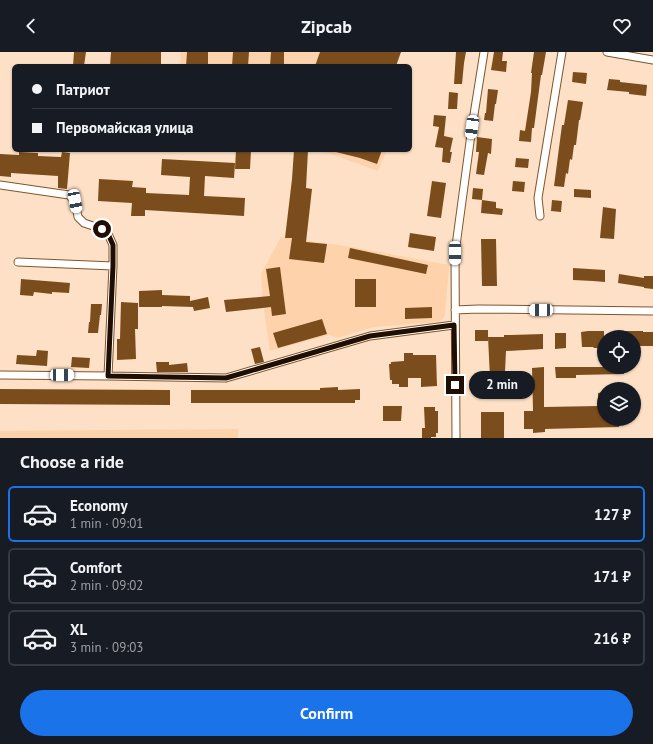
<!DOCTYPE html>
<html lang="en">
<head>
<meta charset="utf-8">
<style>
  :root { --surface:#171b24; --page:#242831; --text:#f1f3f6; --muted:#9ea1a6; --line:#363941; --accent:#1a73e8 }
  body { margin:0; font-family:"PT Sans",sans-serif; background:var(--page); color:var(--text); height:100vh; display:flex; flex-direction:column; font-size:15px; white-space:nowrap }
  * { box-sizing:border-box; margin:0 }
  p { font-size:13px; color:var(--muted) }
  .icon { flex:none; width:22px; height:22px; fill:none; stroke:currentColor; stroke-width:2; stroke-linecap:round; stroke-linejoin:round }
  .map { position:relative; height:386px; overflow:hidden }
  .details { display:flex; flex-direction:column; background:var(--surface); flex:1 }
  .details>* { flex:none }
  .hud { position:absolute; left:12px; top:12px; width:400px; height:88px; border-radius:6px; box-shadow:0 1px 3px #0004; display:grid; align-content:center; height:88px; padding:0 20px; background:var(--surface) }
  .controls { position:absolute; left:597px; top:278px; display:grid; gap:8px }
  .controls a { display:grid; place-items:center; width:44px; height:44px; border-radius:50%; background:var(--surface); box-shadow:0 1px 3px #0004; font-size:20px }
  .end { position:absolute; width:18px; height:18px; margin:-9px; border:5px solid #1f0e01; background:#fff; box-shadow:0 0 0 2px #fff }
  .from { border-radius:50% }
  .bubble { position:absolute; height:28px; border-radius:14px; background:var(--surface); box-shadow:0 1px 3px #0004; font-size:13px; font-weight:600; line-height:28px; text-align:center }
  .car { position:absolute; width:12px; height:24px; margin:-12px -6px; border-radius:5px; box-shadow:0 0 3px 1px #0007; background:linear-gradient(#fff 24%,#345 0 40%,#fff 0 76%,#345 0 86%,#fff 0) }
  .hud b { display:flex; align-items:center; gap:14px; height:38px; font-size:15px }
  .hud b+b { border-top:1px solid var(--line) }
  .hud i { width:10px; height:10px; background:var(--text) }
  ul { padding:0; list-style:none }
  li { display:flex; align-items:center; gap:12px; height:56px; margin:0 8px 6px; padding:0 12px; border:2px solid var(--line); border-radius:6px }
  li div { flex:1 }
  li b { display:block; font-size:15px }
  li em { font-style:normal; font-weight:600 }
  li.on { border-color:var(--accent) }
  li>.icon { width:36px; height:36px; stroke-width:1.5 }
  h2 { padding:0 20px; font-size:18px; line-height:48px }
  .action { display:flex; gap:8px; margin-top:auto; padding:8px 20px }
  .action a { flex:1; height:46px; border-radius:24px; background:var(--accent); color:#fff; font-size:16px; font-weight:600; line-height:46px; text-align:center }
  header { display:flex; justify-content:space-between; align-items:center; height:52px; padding:0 20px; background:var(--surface); font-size:18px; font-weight:600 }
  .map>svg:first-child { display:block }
  .built { fill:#fed2aa }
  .building { fill:#7b4d1c }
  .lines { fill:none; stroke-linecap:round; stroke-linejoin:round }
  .street-casing { stroke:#7f552b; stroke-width:9 }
  .street { stroke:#fff; stroke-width:7 }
  .route { stroke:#1f0e01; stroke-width:5 }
</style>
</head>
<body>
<header><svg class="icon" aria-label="back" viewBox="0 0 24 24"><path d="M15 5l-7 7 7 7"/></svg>Zipcab<svg class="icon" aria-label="heart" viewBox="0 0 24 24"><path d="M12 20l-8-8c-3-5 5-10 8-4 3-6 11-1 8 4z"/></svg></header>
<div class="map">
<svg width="653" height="386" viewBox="0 0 653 386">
  <rect width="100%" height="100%" fill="#fde0c5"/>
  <path class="built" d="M181,0H342L337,14H180Z
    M320,98H387L378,119Z
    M281,185L352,195L449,213L445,263L442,268L438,270L373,275L338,286L329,283L270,299L263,251L261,222Z
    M238,377V386H0V379Z"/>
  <path class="building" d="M74,0H86L84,14H73Z
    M111,0H161V14H110Z
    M187,0H208V14H186Z
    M233,0H249L248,14H232Z
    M271,0H284V14H270Z
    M320,0H401L396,14H315Z
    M456,0H466L464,11L462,32H454Z
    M494,0H503L502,9H507L506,20L491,18Z
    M534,0H546L542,23H541L534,76H532L531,90L519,89L520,78L525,79L531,40L532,21H531Z
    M573,20L587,21L586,32L572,30Z
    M609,27L620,28V30L647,33L646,44L629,42V40L607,38Z
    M488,37L498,38L496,52H495L493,69L484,68L485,61H486Z
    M449,40L458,41L457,57H448Z
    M568,48L583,50L580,68H579L576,93H574L572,108L570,107L568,122L566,121L564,135L554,134L562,73H564Z
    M434,63L446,64L444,84L453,86L450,100H452L450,111L442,110L443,96L435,95L439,75L433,74Z
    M477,85L492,87L491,102L488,101L484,123L476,122L479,100H476Z
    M236,98H251L250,117H235Z
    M294,98H308L306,136L312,137L306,190L327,192L324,211L289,207L292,186H285L292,127Z
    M336,98H382L377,112L360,106L336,100Z
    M19,100L38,101V104L61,105L62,100L70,101L67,137L58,136V124L11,121V125L0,124V102L19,103Z
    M516,106L529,107L528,116L515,115Z
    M162,107L235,111L234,126L205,124L204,144L245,146L244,164L145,158V164H131L132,151L98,149L99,127L133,129L132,135L146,136V141L189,143L190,125L161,123Z
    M432,129L446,131L441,166L427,164Z
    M513,129L525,130L524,140L512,139Z
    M473,136L483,137L482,148L472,147Z
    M574,137L591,138V146L574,145Z
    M482,148L496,150V156L503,157L502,163L481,161Z
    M552,148L562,149L561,160L551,159Z
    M603,155L616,157L614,187L600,186Z
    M410,181L436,185L434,199L408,195Z
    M481,187H496L497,234H482Z
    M350,196L428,213L426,222L348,206Z
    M280,215L286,262L272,264L271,255L226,260L224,248L270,244L266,217Z
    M573,216L605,218V230L593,229L573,228Z
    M619,222L644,226V224H653V237L644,236V235L618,231Z
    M21,227L70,231L69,241L52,240V242L34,240L33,244L20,243Z
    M355,227H376V255H355Z
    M162,238V243L190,244V249L208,245L210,256L194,259L193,255L162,254V255H139V239Z
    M121,250L138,251V277H135L136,307L117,308V287H120Z
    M91,252H102L101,263H100L98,281H88L89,270H90Z
    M432,255V266L405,267V256Z
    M322,267L327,282L278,296L273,281Z
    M475,278H488V289H475Z
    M588,279H604V295H601V296H594L593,295H582L581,280Z
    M619,279H643V280H653V294H634V285H619Z
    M555,281H566V296L555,297Z
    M543,282V297L506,299L505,320L500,321L501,341H482V327L490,326L488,285H504V283H511Z
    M260,295L264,310L255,312L251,297Z
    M37,298L48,299L47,314L16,312L17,303L36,304Z
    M404,301H413V303H436L437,334L421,335V326H408V335H399V332H392V328H390L389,312H391V310L404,309Z
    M72,305L90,306L89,316L71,315Z
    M156,310H169V313L187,311L188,320H157Z
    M544,315V355L598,354V341L604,340V367H619V375L545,377V380L533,381V377H524V359H533L532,316Z
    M555,315H624V322L576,323V326H556Z
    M338,335V338L360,337V348H355V351H191V338H320V336Z
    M0,337L170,338V353L0,352Z
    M383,354H402L401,369H383Z
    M424,355H435V359H438V381H436V385H431V386H422V376H425Z
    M481,360H504V386H481Z"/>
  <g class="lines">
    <defs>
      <path id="street" d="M607,0L653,8
        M0,133L69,143L75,149L78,165L84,171L102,177L109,184L113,193V214L108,324
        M540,164L538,146L562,0
        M18,210L113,214
        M455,258L478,257L653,259
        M0,323L108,324L226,326L370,284L454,273
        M456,386L455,201L472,75L484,0"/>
    </defs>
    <use href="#street" class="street-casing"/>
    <use href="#street" class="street"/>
  </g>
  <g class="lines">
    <path class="route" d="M102,177L109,184L113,193V214L108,324L226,326L370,284L454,273L455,333"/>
  </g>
</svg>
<div class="controls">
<a><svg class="icon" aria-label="locate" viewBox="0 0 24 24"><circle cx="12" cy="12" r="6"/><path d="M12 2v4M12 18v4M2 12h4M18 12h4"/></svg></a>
<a><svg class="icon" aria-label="layers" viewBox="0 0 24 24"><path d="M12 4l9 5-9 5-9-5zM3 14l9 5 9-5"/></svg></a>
</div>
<i class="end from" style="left:102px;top:177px"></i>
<i class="end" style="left:455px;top:333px"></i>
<div class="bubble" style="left:469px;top:319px;width:66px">2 min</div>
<i class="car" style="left:472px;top:75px;rotate:188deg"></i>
<i class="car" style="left:75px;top:149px;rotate:169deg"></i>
<i class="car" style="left:455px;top:201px;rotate:180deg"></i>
<i class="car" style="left:541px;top:258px;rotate:270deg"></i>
<i class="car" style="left:62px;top:323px;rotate:90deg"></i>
<div class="hud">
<b><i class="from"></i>Патриот</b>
<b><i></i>Первомайская улица</b>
</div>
</div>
<section class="details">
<h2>Choose a ride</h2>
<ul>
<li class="on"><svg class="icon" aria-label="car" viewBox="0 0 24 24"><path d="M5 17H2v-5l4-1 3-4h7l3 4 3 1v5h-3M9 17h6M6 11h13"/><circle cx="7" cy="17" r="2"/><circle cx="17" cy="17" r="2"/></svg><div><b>Economy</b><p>1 min · 09:01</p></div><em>127 ₽</em></li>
<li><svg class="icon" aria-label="car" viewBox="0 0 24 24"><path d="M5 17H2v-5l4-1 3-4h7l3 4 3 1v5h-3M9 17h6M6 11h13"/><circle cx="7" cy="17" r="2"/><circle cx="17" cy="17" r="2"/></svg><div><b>Comfort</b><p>2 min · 09:02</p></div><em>171 ₽</em></li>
<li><svg class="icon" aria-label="car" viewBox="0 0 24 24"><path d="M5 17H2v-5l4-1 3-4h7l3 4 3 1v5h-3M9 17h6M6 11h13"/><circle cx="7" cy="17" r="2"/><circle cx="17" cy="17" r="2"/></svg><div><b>XL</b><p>3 min · 09:03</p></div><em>216 ₽</em></li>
</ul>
<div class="action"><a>Confirm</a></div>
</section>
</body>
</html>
